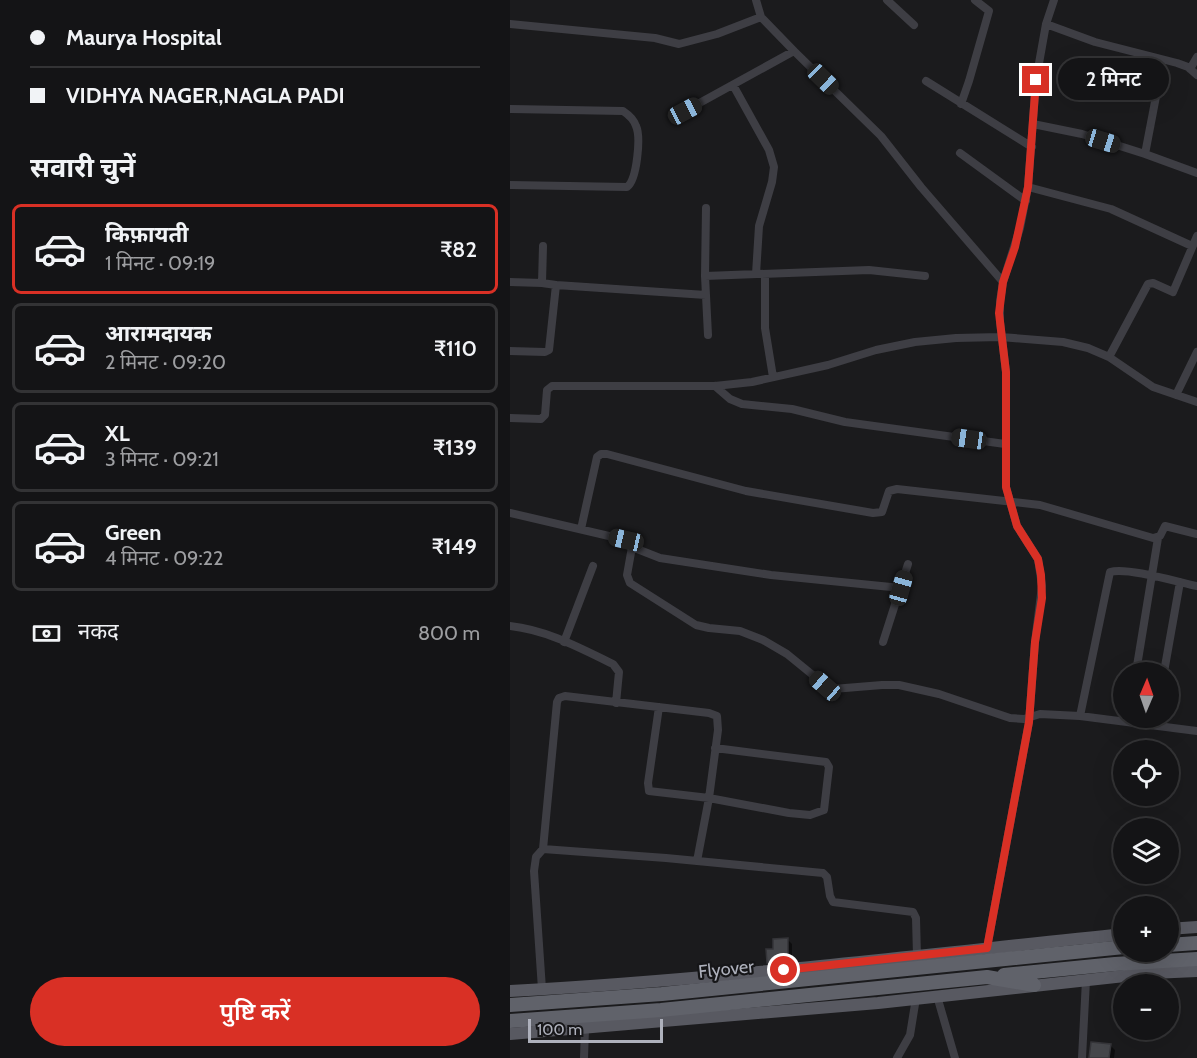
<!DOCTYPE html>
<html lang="hi">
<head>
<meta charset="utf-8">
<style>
  :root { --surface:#141416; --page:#212123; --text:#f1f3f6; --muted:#9d9ea1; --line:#333335; --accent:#d93025 }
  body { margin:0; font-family:Cabin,"Noto Sans Devanagari",sans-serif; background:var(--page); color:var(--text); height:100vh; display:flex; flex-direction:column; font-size:22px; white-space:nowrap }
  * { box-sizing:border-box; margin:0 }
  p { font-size:20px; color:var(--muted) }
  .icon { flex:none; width:33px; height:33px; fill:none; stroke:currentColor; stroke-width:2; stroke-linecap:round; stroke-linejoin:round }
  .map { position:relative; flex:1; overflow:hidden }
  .details { display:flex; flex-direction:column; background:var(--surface); width:510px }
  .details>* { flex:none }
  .top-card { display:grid; align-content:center; height:132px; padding:0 30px; background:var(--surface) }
  .needle { width:39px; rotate:2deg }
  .fabs { position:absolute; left:603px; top:662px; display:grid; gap:12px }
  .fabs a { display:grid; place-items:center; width:66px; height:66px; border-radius:50%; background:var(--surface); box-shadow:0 6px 24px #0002,0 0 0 2px var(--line); font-size:30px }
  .scale { position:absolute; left:18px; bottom:15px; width:135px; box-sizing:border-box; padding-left:6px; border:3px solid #aeb1bc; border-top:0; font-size:16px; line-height:21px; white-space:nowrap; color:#aeb1bc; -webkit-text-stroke:4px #161618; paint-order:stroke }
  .end { position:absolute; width:27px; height:27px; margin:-14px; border:8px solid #d93025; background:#fff; box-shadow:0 0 0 3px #fff }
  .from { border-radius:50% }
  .bubble { position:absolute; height:42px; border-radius:21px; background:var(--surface); box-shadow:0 6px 24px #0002,0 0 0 2px var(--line); font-size:20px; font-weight:600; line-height:42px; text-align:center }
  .car { position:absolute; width:18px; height:36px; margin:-18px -9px; border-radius:8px; box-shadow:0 0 4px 2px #0007; background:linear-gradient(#222 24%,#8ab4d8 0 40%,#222 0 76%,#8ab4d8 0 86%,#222 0) }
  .top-card b { display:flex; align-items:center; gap:21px; height:57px; font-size:22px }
  .top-card b+b { border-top:2px solid var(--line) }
  .top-card i { width:15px; height:15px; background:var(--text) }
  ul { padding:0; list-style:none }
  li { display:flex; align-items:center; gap:18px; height:90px; margin:0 12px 9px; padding:0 18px; border:3px solid var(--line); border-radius:9px }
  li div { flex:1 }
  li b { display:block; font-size:22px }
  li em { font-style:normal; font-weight:600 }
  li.selected { border-color:var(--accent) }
  li>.icon { width:54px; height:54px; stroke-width:1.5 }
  h2 { padding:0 30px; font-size:27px; line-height:72px }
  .pay { display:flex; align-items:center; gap:15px; height:66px; padding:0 30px; font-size:22px }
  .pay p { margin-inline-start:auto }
  .primary-button { display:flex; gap:12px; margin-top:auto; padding:12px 30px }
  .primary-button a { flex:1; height:69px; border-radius:36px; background:var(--accent); color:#fff; font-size:24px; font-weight:600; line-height:69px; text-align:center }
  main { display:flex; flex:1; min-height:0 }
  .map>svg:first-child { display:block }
  .shadow { fill:#0007 }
  .building { fill:#45464a; stroke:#353539; stroke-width:1.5 }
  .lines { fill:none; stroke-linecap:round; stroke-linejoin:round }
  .minor { stroke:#3e3e44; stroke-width:8 }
  .primary { stroke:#585961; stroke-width:12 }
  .trunk { stroke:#60626a; stroke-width:14 }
  .route { stroke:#d93025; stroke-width:8 }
  .labels { text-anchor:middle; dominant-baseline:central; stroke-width:4.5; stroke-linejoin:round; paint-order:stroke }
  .street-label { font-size:18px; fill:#aeb1bc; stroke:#161618 }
</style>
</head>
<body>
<main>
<section class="details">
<div class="top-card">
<b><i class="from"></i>Maurya Hospital</b>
<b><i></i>VIDHYA NAGER,NAGLA PADI</b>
</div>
<h2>सवारी चुनें</h2>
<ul>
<li class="selected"><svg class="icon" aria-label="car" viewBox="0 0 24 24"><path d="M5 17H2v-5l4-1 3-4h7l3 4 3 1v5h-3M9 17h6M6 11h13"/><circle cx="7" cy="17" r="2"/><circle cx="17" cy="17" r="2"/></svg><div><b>किफ़ायती</b><p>1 मिनट · 09:19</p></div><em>₹82</em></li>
<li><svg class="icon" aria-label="car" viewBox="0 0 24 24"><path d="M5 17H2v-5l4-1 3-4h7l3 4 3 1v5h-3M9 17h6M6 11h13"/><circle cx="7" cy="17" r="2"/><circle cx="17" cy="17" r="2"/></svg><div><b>आरामदायक</b><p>2 मिनट · 09:20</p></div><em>₹110</em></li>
<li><svg class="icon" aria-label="car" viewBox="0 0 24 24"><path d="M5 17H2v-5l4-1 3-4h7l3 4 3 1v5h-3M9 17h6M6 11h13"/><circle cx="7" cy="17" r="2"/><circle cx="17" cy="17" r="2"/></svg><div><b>XL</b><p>3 मिनट · 09:21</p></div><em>₹139</em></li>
<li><svg class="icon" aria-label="car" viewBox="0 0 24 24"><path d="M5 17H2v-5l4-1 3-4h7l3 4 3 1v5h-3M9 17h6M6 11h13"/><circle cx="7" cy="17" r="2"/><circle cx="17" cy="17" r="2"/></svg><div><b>Green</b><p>4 मिनट · 09:22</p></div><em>₹149</em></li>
</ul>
<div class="pay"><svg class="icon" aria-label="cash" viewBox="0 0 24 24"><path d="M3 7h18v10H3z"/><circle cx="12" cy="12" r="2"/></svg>नकद<p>800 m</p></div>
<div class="primary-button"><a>पुष्टि करें</a></div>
</section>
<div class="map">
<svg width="687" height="1058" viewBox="0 0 687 1058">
  <rect width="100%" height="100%" fill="#1b1b1d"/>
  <path class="shadow" d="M277,939L282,944V966L263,967L258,962L265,950Z
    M600,1045L605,1050L604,1058H581Z"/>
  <path class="building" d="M278,938V962L257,963L256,949H263V939Z
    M581,1042L601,1044L599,1058H579Z"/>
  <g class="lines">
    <path class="minor" d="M246,0L251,17L284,51
      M377,0L404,25
      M0,24L145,38L169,44L207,34L251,17
      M536,24L585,42L667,63L678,67L687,75
      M680,69L687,57
      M416,81L522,147
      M223,85L259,150L264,167L262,182L249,226L246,274
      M648,86L635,154L687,173
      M451,104L459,81L479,11L465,0
      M175,111L284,51L371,136L411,187L493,282
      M523,124L572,134L635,154
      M450,153L516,201
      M0,185L117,187C127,180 131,137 126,126C124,120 119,115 113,111L1,109
      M518,187L601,209L682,246
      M196,208L195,276L198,335
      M33,246L32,283L46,285
      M255,274V328L263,377
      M195,276L359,270L415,276
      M0,282L32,283
      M0,351L35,352L39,350L46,285L196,295
      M599,357L638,284L643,283L663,292L687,236
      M205,386L220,399L232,404L282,409L335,422L495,444
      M666,395L687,352
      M0,418L31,419L35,415L37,390L42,386H205L242,382L318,365L366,350L405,342L446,338L491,337L553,342L578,348L599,357L643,387L687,402
      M0,513L116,540L122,547L150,558L261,575L391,588
      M71,529L87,457L91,454H97L236,491L363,513L372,512L379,491L387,489L530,505L643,538L650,536L655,526L687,534
      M122,547L117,575L120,583L186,625L199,628L230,631L253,640L277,654L315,685L323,689L372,685H389L429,694L500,718L514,719L530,714L570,716L687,731
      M0,626C37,630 70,648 103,664L109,672L106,703
      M54,642L83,566
      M373,642L398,564
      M626,672L648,538
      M654,672L670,582
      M149,707L138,783L139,791L199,798L279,813L300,815L314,810L319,767L316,762L205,748
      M570,716L600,572C617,567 668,582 687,586
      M33,849L47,702L49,698L55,696L199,713L207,716L208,730L199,798L187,861
      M477,948L519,722L525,642L532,586L528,559L507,526L496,487V372L490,322V301L493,282L510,228L518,187L526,80L536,24L544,0
      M32,989L24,871L26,857L33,849L156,858L313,873L317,877L320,896L323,902L403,912L406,918L407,956
      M427,996L445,1058
      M74,1058L75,1029
      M387,1058L400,1035L406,998
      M572,1058L576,980"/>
    <path class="primary" d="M658,929L687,927
      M0,991C205,980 409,955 614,934
      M0,1034L368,1003L642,973L687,971"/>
    <path class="trunk" d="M658,945L687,943
      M494,975L605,964L687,959
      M0,1005L152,994L614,947
      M0,1021L151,1010L477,977L524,985"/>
  </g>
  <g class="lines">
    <path class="route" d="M274,970L477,948L519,722L525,642L532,598L531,575L528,559L507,526L496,487V372L489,313L493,282L505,247L518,187L526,80"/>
  </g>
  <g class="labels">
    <g class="street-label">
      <text transform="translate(216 969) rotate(-6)">Flyover</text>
    </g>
  </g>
</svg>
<div class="fabs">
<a><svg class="needle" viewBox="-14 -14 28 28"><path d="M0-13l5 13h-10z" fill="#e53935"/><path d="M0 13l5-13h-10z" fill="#9d9ea1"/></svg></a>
<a><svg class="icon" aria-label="locate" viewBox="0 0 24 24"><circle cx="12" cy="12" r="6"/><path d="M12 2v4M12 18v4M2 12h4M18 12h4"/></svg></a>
<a><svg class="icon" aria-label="layers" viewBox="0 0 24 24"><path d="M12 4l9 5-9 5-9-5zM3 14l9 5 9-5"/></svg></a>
<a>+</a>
<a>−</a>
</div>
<div class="scale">100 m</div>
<i class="end from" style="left:274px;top:970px"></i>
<i class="end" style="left:526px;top:80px"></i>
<div class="bubble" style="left:548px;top:58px;width:111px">2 मिनट</div>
<i class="car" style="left:313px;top:79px;rotate:134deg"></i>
<i class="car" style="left:175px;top:111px;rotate:62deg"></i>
<i class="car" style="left:593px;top:141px;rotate:107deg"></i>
<i class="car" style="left:459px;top:439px;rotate:278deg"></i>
<i class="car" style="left:116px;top:540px;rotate:283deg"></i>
<i class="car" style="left:391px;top:588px;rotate:16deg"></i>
<i class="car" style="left:315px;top:686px;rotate:311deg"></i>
</div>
</main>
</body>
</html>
